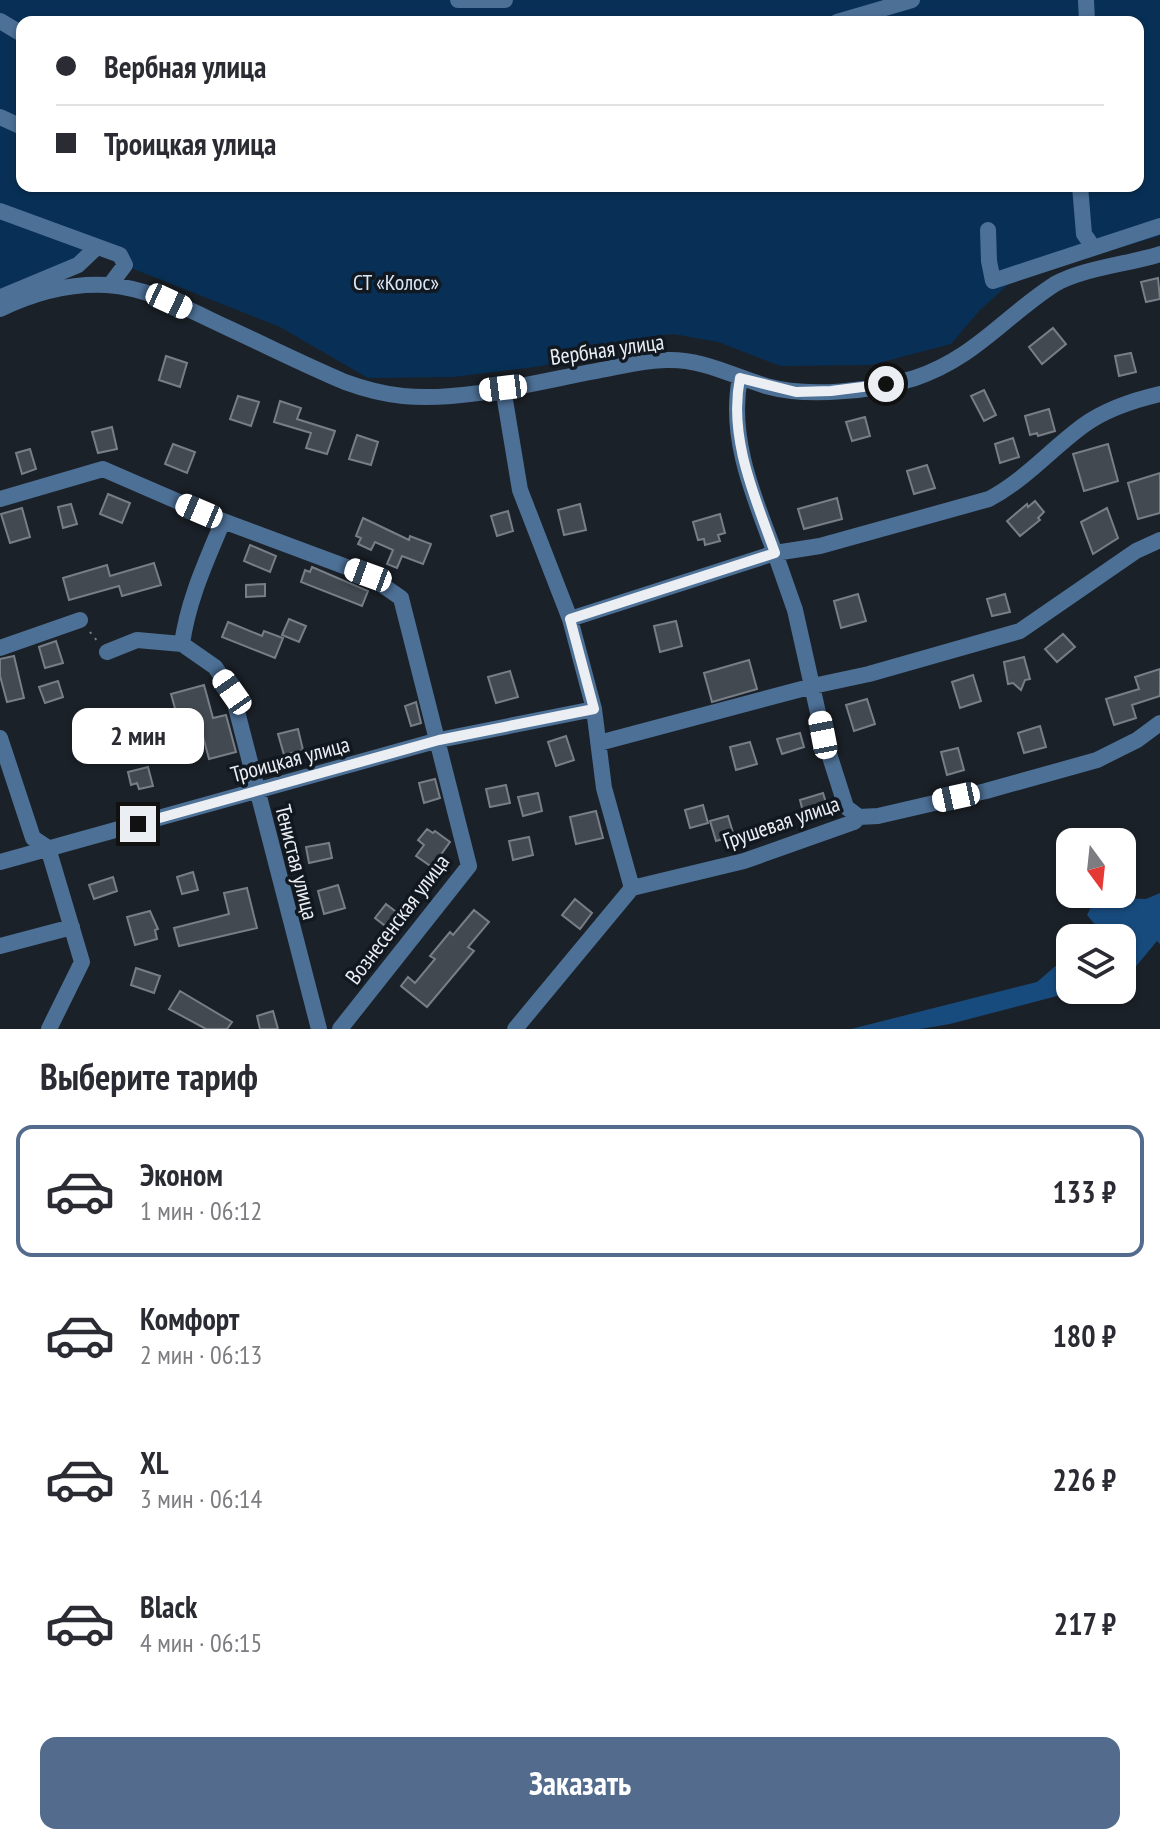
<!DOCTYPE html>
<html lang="ru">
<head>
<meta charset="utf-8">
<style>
  :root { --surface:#fff; --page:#f2f2f3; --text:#2b2b33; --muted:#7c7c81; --line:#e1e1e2; --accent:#536c8d }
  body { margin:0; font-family:"PT Sans Narrow",sans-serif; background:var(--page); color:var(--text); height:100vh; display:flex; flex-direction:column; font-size:30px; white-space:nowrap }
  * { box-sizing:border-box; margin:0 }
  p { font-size:26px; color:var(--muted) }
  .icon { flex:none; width:44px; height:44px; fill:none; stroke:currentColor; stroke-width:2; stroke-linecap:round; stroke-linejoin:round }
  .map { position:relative; height:1029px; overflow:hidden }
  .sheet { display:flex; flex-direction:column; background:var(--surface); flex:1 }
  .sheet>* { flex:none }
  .top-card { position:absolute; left:16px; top:16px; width:1128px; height:176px; border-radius:16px; box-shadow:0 2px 6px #0004; display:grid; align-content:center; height:176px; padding:0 40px; background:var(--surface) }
  .needle { width:52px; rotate:165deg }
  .buttons { position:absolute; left:1056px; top:828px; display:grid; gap:16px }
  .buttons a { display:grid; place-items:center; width:80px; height:80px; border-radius:16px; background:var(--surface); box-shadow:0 2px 6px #0004; font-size:40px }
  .end { position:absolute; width:36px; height:36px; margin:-18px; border:10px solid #ebeff4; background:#111; box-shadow:0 0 0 4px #111 }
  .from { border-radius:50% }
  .bubble { position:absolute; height:56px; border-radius:16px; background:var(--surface); box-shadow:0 2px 6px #0004; font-size:26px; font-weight:700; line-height:56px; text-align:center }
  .car { position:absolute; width:24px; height:48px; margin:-24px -12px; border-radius:10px; box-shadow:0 0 6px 2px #0007; background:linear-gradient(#fff 24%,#345 0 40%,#fff 0 76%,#345 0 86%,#fff 0) }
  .top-card b { display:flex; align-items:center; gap:28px; height:76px; font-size:30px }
  .top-card b+b { border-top:2px solid var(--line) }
  .top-card i { width:20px; height:20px; background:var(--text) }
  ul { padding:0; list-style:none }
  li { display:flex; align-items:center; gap:24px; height:132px; margin:0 16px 12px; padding:0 24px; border:4px solid transparent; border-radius:16px }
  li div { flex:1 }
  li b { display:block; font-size:30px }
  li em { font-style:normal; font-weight:700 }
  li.selected { border-color:var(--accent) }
  li>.icon { width:72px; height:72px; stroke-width:1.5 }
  h2 { padding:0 40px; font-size:36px; line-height:96px }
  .button { display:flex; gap:16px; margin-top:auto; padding:16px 40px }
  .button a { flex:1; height:92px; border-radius:16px; background:var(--accent); color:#fff; font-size:32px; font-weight:700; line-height:92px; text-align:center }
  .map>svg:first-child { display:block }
  .green { fill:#083056; fill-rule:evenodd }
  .forest { fill:#184b7d }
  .building { fill:#424951; stroke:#777e87; stroke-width:2 }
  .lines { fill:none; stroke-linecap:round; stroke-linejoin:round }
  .path { stroke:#7a7f85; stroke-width:2; stroke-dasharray:2 6; stroke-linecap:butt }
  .minor { stroke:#4d7096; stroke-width:16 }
  .route { stroke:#ebeff4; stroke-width:10 }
  .labels { text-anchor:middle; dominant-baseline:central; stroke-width:7; stroke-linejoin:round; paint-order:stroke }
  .park-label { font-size:22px; fill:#d8e6f6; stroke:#12181f }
  .street-label { font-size:22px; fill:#ebeff4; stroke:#12181f }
</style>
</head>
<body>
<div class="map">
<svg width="1160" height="1029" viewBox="0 0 1160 1029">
  <rect width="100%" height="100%" fill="#1b2128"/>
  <path class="green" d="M0,0H1160V236L1050,267L1011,282L980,310L951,344L871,365L780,366L718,342L673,334L653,336L542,366L453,377L368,378L280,327L101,256L53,267L0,289ZM22,22H1138V186H22Z"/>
  <path class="forest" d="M1160,893V944L1157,941L1128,976L1122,978V938H1106L1087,915L1096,897L1146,899Z
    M1067,956L1070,958V990H1080L950,1024L920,1029H851L1037,982Z"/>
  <path class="building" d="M1158,278L1160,299L1146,302L1141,282Z
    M1053,328L1066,344L1042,364L1029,347Z
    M1131,353L1136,372L1119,376L1115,356Z
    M166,356L187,363L180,387L159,380Z
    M984,390L996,415L984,421L971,396Z
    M238,396L259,402L251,426L230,419Z
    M280,401L301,408L297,419L335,431L327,454L306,448L311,433L274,422Z
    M1049,409L1055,431L1038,436L1037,433L1030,435L1025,416Z
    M865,417L870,436L852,441L846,422Z
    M112,427L117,449L98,453L92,432Z
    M357,435L378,442L371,465L349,459Z
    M1013,438L1019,457L1000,463L995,444Z
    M173,444L195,452L187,473L165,464Z
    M1108,444L1118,481L1084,491L1073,454Z
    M30,449L36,469L22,474L16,453Z
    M927,465L935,488L914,494L907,471Z
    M1160,473V513L1138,519L1128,483Z
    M108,494L130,503L122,523L100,514Z
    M837,498L842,519L804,529L798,509Z
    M1035,501L1044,512L1038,518L1040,520L1020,536L1007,521L1027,504L1028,507Z
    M71,504L77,524L63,528L58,507Z
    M580,504L586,530L564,535L558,510Z
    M22,508L30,537L10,543L1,514Z
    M1107,508L1118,538L1093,554L1081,522Z
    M508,511L513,531L497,536L491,516Z
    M720,514L725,533L718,535L720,541L705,545L704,539L698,540L693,522Z
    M363,518L409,540L410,536L431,544L423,564L402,556L397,568L387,564L393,550L375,542L371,550L358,544L361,538L356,536Z
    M250,545L276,556L270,572L244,561Z
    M154,563L161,585L122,596L119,586L69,600L63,578L107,565L110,576Z
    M312,567L368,591L362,606L301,582L305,570L310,572Z
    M265,584V596L246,597V585Z
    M858,594L866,621L841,628L834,601Z
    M1005,594L1010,612L992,616L987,599Z
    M289,619L306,626L299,642L282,635Z
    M676,621L682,646L660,652L654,626Z
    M228,622L262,636L264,631L283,638L275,658L222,637Z
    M1063,634L1075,647L1057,662L1045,649Z
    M56,641L63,663L45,668L39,647Z
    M14,656L24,698L7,702L0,676V659Z
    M1024,657L1030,679L1025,680L1021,690L1013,683L1008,684L1004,662Z
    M749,660L757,689L712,702L704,673Z
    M1160,669V696L1132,705L1136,718L1114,725L1106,699L1139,689L1135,677Z
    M510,671L518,697L496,703L488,677Z
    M973,675L981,701L960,708L952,682Z
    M58,681L63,697L45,703L39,687Z
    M204,685L213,718L226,715L236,752L209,759L197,714L185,717L182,710L176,712L171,694Z
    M867,699L875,724L854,731L846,705Z
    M416,702L421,723L411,726L405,706Z
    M1040,726L1046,747L1024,753L1018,733Z
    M298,729L303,750L284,755L278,734Z
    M800,733L804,747L782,754L777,739Z
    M566,736L574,760L556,766L548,742Z
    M750,742L757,764L736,770L730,747Z
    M958,748L964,770L947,775L941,752Z
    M148,767L153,786L139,789L137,783L131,785L128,772Z
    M435,779L440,798L424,803L419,783Z
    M506,785L510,803L490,807L486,789Z
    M538,793L542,811L523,816L518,797Z
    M823,793L828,809L804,816L800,800Z
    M703,805L708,823L690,828L685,810Z
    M596,811L603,838L576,844L570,817Z
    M728,816L734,836L716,841L710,821Z
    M427,829L433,833L435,831L450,842L432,867L416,856L424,845L418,840Z
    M529,837L533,855L513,860L509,841Z
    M329,843L332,858L309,863L306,847Z
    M193,872L198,890L182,894L177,877Z
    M113,877L117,891L94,899L89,885Z
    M338,885L345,908L324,914L318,891Z
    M247,888L257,928L179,946L174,928L229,914L224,893Z
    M575,899L592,913L580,929L562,915Z
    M386,904L404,918L393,932L375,918Z
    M474,910L489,922L468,947L474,951L427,1007L401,986L408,977L415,983L435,959L430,956L450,932L453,935Z
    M150,911L158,929L155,930L157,939L135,945L127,917Z
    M136,968L160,976L154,993L131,985Z
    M180,991L232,1022L227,1029H206L169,1009Z
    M273,1011L278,1029H260L257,1016Z"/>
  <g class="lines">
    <path class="path" d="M90,632L98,642"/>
    <path class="minor" d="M458,0H505
      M1086,0L1087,22
      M0,21L22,34
      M837,22L912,0
      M0,117L22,127
      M1080,186L1084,234L1093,247
      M0,211L120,255L125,265L110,285
      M988,230L989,261L993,281L1160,226
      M1,297L78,265L97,247
      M0,309C33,293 70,283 107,285C150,288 189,310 228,328C267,346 305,365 345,382C364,389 383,394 403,396C464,402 541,381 601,370C622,366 645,360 667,360C703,359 733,376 766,386C808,398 874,391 915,378C975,358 1005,316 1055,284C1083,268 1129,264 1160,254
      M503,388L520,490L570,619L594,709L604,788L632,888
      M0,499L103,469L223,521L368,575L401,598L469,866L340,1029
      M570,619L775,553C754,497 728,438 740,378
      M182,644C188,600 206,562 223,521
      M0,648L80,620
      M107,652L137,640L182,644L215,667L232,692L319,1029
      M0,738L33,838L48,848L82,962L49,1029
      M599,743L813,686L869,674L1020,631L1136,551L1160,540
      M859,817L846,807L823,735L795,610L775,553L820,546L989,499C1025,480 1051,449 1084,425C1106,409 1134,400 1160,394
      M0,862L439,740L594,709
      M0,946L72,927
      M515,1029L632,888L744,861L854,822L859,817L878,816L986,791L1097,760L1137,740L1160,723"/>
  </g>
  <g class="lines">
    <path class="route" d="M138,824L439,740L594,709L570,619L775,553C755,497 728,438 740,378L796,392L831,391L886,384"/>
  </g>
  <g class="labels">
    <g class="park-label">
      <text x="396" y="282">СТ «Колос»</text>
    </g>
    <g class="street-label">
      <text transform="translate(607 349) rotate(-8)">Вербная улица</text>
      <text transform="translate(290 759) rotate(-15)">Троицкая улица</text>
      <text transform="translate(781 822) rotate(-19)">Грушевая улица</text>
      <text transform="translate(297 862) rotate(76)">Тенистая улица</text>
      <text transform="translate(397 919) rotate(-53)">Вознесенская улица</text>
    </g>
  </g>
</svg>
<div class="buttons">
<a><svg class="needle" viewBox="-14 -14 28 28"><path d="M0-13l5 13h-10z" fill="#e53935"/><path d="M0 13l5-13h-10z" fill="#7c7c81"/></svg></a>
<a><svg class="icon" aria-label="layers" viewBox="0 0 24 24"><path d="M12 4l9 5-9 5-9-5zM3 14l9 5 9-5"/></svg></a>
</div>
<i class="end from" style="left:886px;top:384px"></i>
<i class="end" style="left:138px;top:824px"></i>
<div class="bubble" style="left:72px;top:708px;width:132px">2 мин</div>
<i class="car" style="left:169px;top:301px;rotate:115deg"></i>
<i class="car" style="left:503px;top:388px;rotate:263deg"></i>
<i class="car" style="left:199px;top:511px;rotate:293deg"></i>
<i class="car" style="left:368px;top:575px;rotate:290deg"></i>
<i class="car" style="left:232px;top:692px;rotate:325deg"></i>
<i class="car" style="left:823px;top:735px;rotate:349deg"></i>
<i class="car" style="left:956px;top:797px;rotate:258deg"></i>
<div class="top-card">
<b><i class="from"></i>Вербная улица</b>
<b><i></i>Троицкая улица</b>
</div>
</div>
<section class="sheet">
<h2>Выберите тариф</h2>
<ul>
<li class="selected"><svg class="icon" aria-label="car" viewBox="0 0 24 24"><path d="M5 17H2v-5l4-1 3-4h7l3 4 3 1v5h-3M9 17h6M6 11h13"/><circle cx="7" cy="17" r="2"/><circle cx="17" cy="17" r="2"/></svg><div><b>Эконом</b><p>1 мин · 06:12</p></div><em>133 ₽</em></li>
<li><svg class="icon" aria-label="car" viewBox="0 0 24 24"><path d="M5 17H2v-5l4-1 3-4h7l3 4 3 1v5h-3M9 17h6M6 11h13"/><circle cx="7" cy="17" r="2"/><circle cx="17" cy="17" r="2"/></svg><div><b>Комфорт</b><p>2 мин · 06:13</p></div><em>180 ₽</em></li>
<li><svg class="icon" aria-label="car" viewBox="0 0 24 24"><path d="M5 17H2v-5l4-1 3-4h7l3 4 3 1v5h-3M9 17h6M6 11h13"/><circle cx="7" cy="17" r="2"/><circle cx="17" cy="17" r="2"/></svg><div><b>XL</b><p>3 мин · 06:14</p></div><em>226 ₽</em></li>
<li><svg class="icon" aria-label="car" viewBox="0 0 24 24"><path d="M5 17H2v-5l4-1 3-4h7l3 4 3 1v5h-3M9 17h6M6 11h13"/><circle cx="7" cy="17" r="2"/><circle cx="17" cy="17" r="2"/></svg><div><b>Black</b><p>4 мин · 06:15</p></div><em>217 ₽</em></li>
</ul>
<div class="button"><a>Заказать</a></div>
</section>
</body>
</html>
